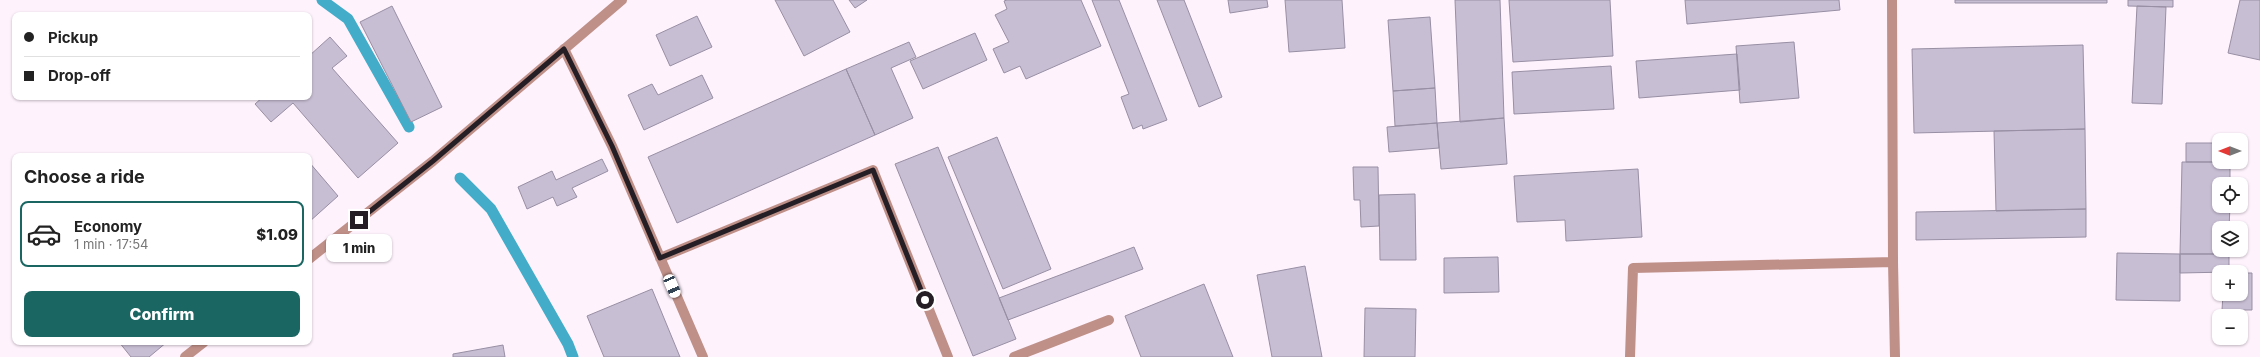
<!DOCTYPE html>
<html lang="en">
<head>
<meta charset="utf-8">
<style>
  :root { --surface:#fff; --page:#f6f6f6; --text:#222; --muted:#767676; --line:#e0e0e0; --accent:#1a6663 }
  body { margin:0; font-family:Inter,sans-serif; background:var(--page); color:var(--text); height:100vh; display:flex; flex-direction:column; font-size:15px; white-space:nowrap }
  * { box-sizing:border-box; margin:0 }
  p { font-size:13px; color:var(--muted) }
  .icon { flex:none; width:22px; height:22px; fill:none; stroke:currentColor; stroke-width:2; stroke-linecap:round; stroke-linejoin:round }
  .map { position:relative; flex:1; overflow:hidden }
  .sheet { position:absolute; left:12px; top:153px; width:300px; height:192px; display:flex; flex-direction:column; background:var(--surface); border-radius:8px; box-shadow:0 1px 3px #0004 }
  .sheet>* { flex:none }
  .guide { position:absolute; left:12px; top:12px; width:300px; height:88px; border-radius:8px; box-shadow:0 1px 3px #0004; display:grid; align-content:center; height:88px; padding:0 12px; background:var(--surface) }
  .needle { width:26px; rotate:270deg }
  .buttons { position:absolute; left:2212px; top:133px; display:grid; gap:8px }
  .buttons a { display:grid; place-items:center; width:36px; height:36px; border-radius:8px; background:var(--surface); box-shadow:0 1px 3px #0004; font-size:20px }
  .end { position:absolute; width:18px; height:18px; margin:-9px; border:5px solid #251e24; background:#fff; box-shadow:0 0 0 2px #fff }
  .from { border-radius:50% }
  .bubble { position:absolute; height:28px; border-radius:8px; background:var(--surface); box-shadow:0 1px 3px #0004; font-size:13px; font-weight:800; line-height:28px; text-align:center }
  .car { position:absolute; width:12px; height:24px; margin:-12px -6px; border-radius:5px; box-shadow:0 0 3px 1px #0007; background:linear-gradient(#fff 24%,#345 0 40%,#fff 0 76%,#345 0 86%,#fff 0) }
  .guide b { display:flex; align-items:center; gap:14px; height:38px; font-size:15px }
  .guide b+b { border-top:1px solid var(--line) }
  .guide i { width:10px; height:10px; background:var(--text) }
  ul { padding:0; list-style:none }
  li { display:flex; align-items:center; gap:12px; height:66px; margin:0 8px 6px; padding:0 4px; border:2px solid transparent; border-radius:8px }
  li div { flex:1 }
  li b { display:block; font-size:15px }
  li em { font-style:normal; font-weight:800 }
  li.active { border-color:var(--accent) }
  li>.icon { width:36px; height:36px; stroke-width:1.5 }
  h2 { padding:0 12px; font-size:18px; line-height:48px }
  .action { display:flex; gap:8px; margin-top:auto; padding:8px 12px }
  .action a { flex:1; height:46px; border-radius:8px; background:var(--accent); color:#fff; font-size:16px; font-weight:800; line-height:46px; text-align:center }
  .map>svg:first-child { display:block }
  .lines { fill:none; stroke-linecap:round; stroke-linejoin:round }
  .stream { stroke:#43adc9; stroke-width:11 }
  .building { fill:#c8bed4; stroke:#988fa4 }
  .lane { stroke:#bf9088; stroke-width:10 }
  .street { stroke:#bf9088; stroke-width:10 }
  .route { stroke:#251e24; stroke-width:5 }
</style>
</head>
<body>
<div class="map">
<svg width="2260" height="357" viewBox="0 0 2260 357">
  <rect width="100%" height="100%" fill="#fef2fd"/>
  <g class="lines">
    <path class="stream" d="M322,0L348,19L409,127
      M460,178L491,209L568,344L573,357"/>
  </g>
  <path class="building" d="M775,0H833L850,32L804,56Z
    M849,0H867L855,8Z
    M1007,0H1081L1101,46L1026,79L1020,66L1004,73L993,49L1009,42L995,15L1007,9L1004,1Z
    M1092,0H1119L1167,120L1143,129L1142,125L1133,129L1121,97L1129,94Z
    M1157,0H1184L1222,97L1199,107Z
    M1228,0H1267L1268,7L1230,13Z
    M1285,0H1342L1345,48L1289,52Z
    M1455,0H1500L1504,118L1460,122Z
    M1509,0H1610L1613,56L1513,62Z
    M1685,0H1839L1840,10L1687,24Z
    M1955,0H2107V3H1955Z
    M2128,0H2173V7L2128,6Z
    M2240,0H2260V60L2228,53Z
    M392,6L442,107L411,122L360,22Z
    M2137,6L2166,7L2162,104L2132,103Z
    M697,16L712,47L670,66L656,35Z
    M1430,17L1435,88L1393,91L1388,20Z
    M975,33L987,60L923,89L910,61Z
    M330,37L347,56L332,68L398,143L358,178L293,103L271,122L255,104L263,97H309V56Z
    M909,42L916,57L891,68L913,118L875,135L846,69Z
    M1794,42L1799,98L1740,103L1736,46Z
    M2083,45L2085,129L1914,133L1912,49Z
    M1737,54L1740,90L1639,98L1636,61Z
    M1611,66L1614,109L1514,114L1512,72Z
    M846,69L875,135L677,223L648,157Z
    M702,75L713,98L644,130L628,95L652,84L658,95Z
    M1435,88L1437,123L1395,126L1393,91Z
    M1504,118L1507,164L1441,169L1437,123Z
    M1437,123L1439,148L1389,152L1387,127Z
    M2085,129L2086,209L1996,211L1994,131Z
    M997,137L1051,269L1003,289L948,157Z
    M2186,143H2219V162H2226H2186Z
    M938,147L1016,339L973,356L895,164Z
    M602,159L608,171L572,188L577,197L557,206L553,197L527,209L518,187L552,171L556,180Z
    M309,162L338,196L309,222Z
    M2182,162H2230V184H2219V206H2230L2229,228H2219V250H2229V254H2180Z
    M1353,167H1378L1379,226L1361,227L1360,200H1354Z
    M1638,169L1642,237L1566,241L1565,220L1517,222L1514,176Z
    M1415,194L1416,260H1380L1379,195Z
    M2086,209V237L1916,240V212Z
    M1134,247L1143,269L1008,320L999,298Z
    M2117,253L2180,254V301L2116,300Z
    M2180,254H2229V272L2180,273Z
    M1498,257L1499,292L1444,293V258Z
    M1305,266L1322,357H1272L1257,275Z
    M2241,273H2252V310H2222L2223,294H2241Z
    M1204,284L1233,357H1141L1125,316Z
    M652,289L680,357H604L587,316Z
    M1365,308L1416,309L1415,357H1364Z
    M119,342H167L149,357H131Z
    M503,345L505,357H453V354Z"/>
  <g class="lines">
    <path class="lane" d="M564,49L612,146L703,357
      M660,258L873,170L948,357
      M1014,357L1109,320"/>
    <path class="street" d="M309,259L433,161L622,0
      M1893,262L1895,357
      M185,357L204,342
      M1630,357L1633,268L1893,262L1892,0"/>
  </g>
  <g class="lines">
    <path class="route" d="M359,220L433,161L564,49L612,146L660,258L873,170L925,300"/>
  </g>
</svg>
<div class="buttons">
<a><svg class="needle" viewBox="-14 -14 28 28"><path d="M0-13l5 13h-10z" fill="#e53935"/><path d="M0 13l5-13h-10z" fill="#767676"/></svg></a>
<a><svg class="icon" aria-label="locate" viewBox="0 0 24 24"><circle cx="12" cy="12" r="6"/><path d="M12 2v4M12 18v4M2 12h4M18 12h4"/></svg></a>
<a><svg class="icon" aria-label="layers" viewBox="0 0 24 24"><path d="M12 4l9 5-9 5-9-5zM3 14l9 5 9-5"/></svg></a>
<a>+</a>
<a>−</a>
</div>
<i class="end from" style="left:925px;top:300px"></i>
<i class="end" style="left:359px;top:220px"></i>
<div class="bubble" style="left:326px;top:234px;width:66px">1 min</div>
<i class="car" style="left:672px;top:286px;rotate:157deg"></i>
<div class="guide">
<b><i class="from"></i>Pickup</b>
<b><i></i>Drop-off</b>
</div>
<section class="sheet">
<h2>Choose a ride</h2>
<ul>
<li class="active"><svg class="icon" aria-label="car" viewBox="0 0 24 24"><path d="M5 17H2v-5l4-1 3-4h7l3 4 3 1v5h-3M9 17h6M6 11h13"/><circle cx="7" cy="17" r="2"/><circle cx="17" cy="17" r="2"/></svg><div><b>Economy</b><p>1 min · 17:54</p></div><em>$1.09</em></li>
</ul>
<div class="action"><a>Confirm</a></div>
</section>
</div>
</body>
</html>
